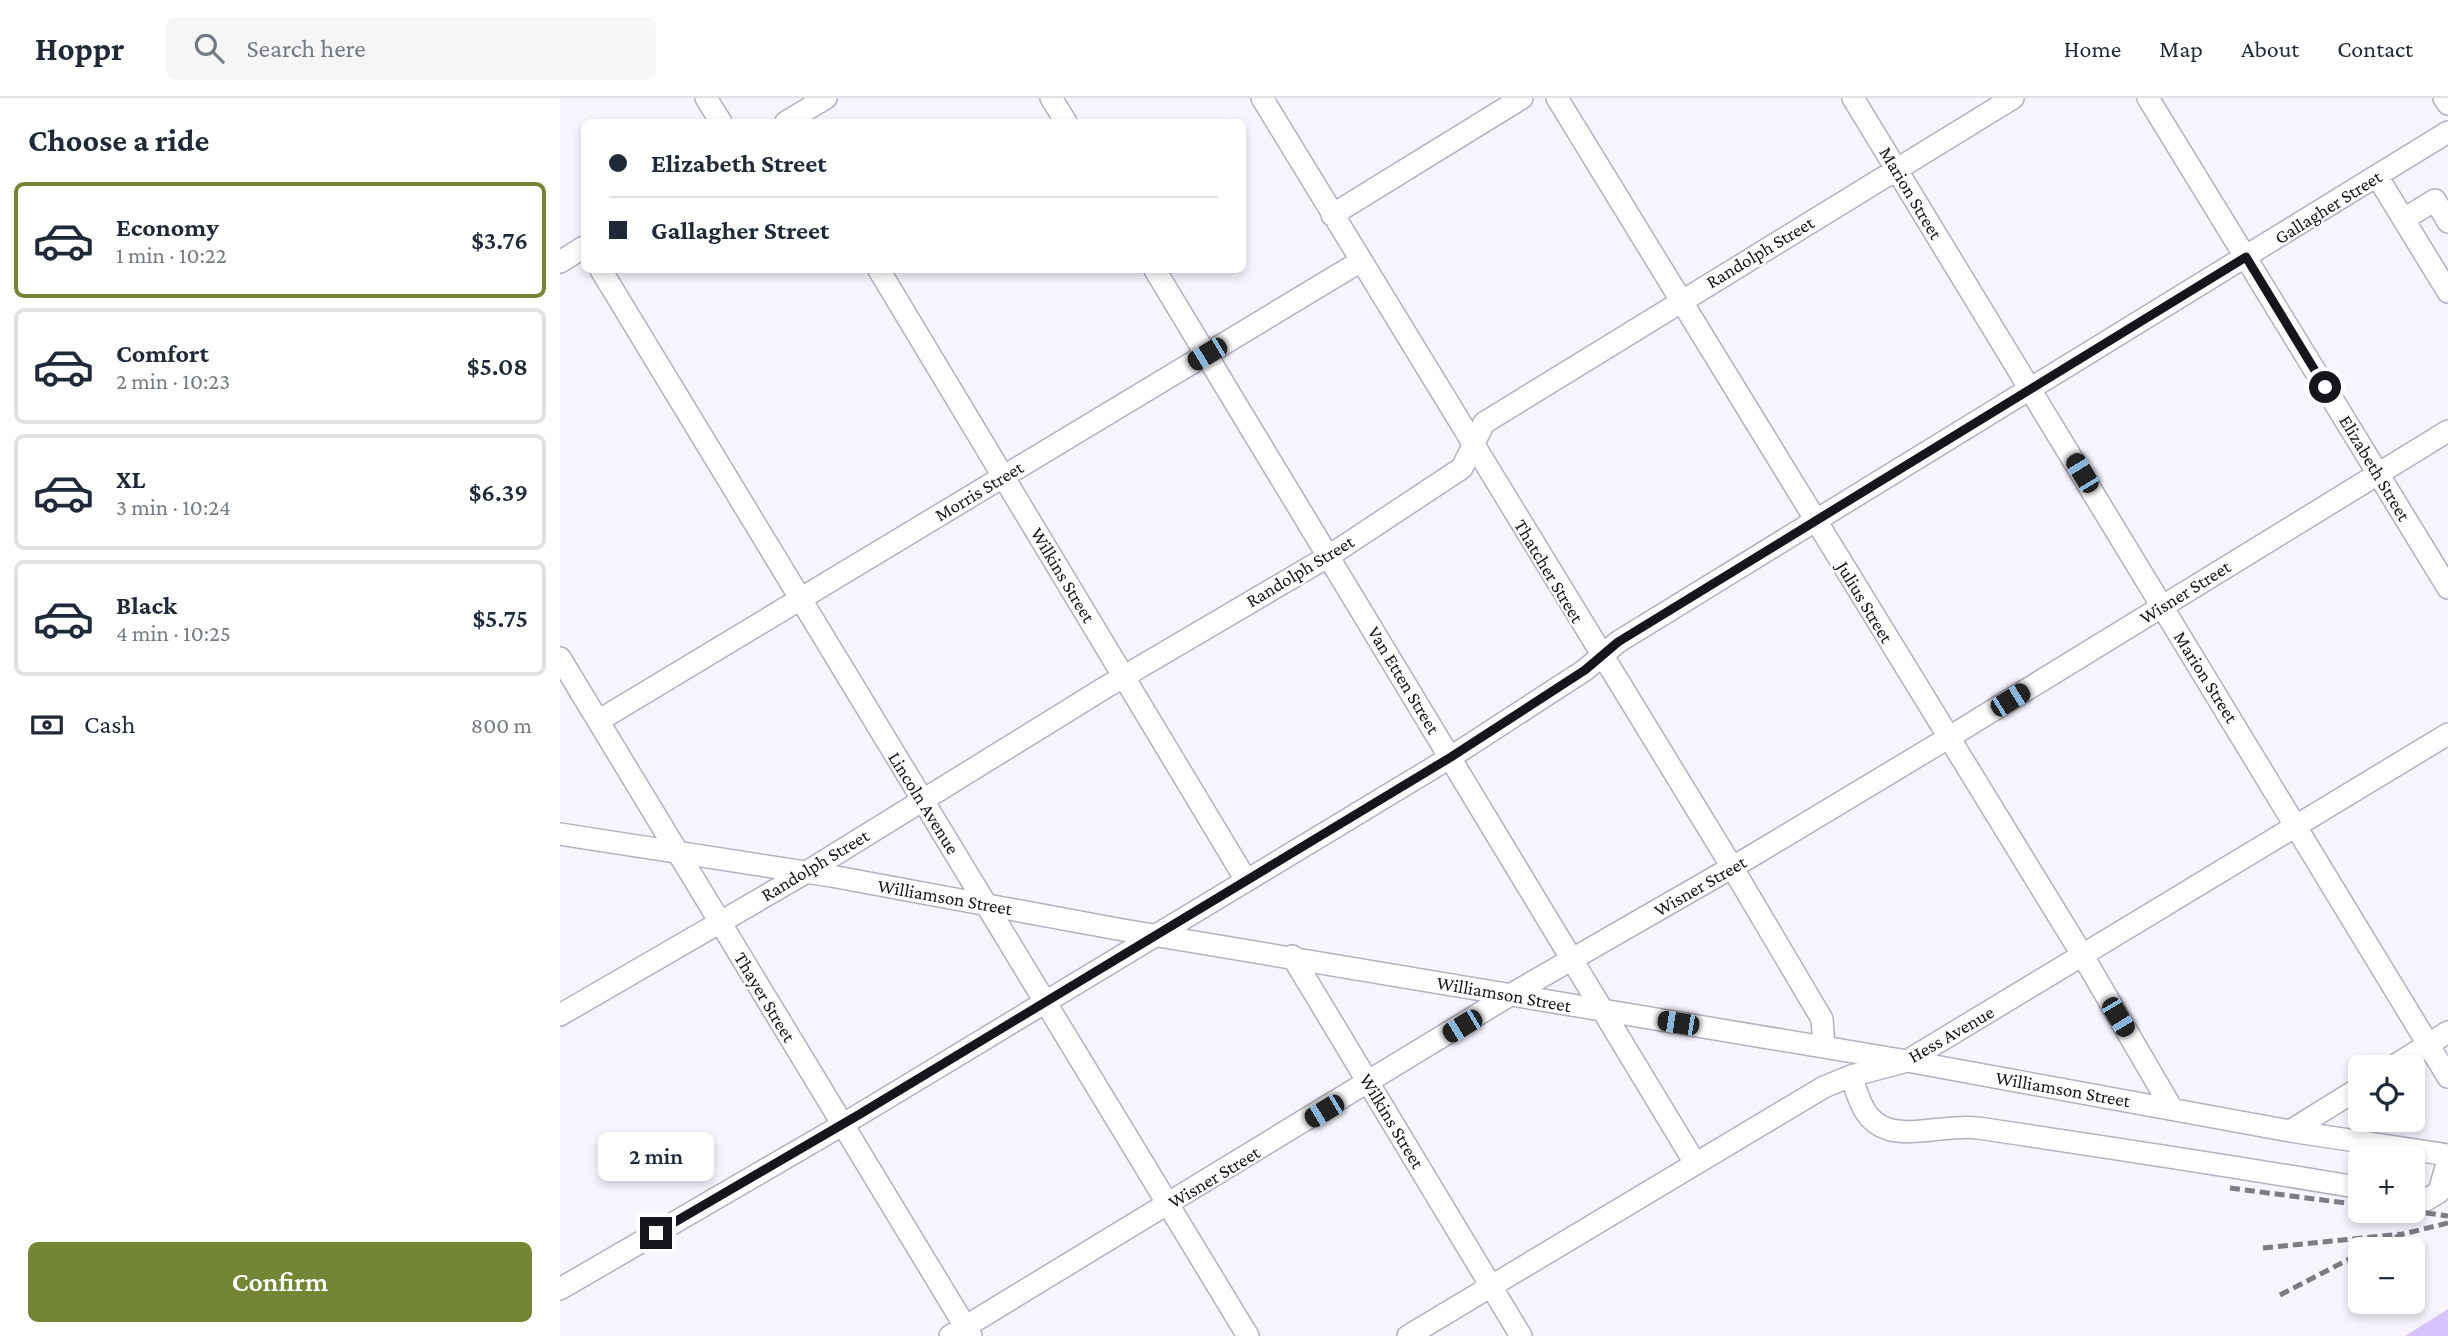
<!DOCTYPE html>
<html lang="en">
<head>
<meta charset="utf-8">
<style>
  :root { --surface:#fff; --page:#f6f6f7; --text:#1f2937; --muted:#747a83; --line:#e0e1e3; --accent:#748636 }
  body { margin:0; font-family:"Crimson Pro",serif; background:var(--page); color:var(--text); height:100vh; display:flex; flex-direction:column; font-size:26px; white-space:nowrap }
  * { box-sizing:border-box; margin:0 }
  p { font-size:23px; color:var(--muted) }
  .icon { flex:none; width:38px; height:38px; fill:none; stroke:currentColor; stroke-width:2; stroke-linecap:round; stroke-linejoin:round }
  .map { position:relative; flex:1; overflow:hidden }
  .sheet { display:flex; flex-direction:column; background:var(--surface); width:560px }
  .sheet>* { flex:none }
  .top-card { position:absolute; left:21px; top:21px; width:665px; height:154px; border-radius:10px; box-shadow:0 4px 10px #0003; display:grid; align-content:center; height:154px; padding:0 28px; background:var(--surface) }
  .buttons { position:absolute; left:1788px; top:957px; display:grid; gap:14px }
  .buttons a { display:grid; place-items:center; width:77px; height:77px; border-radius:10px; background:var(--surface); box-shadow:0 4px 10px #0003; font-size:35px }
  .end { position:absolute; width:32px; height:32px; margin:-16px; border:9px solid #17151b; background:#fff; box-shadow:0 0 0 4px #fff }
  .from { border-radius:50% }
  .bubble { position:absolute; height:49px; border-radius:10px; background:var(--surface); box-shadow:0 4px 10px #0003; font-size:23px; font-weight:600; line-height:49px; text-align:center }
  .car { position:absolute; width:21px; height:42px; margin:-21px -10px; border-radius:9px; box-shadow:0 0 5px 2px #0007; background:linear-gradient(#222 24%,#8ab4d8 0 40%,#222 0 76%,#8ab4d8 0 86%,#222 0) }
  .top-card b { display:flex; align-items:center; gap:24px; height:66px; font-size:26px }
  .top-card b+b { border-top:2px solid var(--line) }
  .top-card i { width:18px; height:18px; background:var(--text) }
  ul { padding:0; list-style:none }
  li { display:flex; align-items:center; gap:21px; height:116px; margin:0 14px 10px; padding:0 14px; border:4px solid var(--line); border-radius:10px }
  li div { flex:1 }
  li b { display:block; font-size:26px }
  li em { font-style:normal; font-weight:600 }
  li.on { border-color:var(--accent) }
  li>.icon { width:63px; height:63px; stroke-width:1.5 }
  h2 { padding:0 28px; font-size:32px; line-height:84px }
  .pay { display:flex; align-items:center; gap:18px; height:77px; padding:0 28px; font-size:26px }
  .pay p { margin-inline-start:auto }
  .cta { display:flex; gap:14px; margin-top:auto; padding:14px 28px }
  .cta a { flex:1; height:80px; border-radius:10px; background:var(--accent); color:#fff; font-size:28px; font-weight:600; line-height:80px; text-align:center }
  header { display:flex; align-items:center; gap:42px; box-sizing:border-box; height:98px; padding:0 35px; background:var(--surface); border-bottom:2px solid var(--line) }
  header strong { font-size:33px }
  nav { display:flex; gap:38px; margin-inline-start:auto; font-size:24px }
  .search { width:490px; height:63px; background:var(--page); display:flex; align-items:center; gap:18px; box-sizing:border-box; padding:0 24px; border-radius:10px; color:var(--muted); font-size:26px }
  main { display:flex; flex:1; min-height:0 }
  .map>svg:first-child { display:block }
  .green { fill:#d8c4fd }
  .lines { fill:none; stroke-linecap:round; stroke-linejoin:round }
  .minor-casing { stroke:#b5b0bf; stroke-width:24 }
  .minor { stroke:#fff; stroke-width:21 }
  .rail { stroke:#7d7b83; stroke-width:5; stroke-dasharray:10 5; stroke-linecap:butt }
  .route { stroke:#17151b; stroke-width:9 }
  .labels { text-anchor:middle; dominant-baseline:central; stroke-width:5; stroke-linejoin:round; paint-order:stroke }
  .street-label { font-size:19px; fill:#17151b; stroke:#fff }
</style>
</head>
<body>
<header>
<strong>Hoppr</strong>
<div class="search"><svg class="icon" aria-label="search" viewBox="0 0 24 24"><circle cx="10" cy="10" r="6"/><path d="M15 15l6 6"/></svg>Search here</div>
<nav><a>Home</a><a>Map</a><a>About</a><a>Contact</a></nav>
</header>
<main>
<section class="sheet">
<h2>Choose a ride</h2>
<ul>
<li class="on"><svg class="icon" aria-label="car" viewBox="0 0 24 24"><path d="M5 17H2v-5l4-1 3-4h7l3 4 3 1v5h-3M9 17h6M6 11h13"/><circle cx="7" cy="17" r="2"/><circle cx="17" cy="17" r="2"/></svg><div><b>Economy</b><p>1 min · 10:22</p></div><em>$3.76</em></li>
<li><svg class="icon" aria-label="car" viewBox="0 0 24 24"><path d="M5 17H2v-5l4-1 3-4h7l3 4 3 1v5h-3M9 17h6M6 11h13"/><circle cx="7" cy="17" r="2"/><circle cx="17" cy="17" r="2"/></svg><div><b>Comfort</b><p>2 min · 10:23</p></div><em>$5.08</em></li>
<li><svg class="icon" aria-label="car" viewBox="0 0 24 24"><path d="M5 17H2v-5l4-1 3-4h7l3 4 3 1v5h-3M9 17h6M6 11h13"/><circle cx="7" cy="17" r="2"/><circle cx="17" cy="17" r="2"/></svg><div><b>XL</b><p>3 min · 10:24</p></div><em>$6.39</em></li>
<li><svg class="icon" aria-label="car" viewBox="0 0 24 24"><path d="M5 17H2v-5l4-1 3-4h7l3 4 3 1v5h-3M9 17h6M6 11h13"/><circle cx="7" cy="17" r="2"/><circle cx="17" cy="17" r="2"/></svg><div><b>Black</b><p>4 min · 10:25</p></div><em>$5.75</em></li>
</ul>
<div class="pay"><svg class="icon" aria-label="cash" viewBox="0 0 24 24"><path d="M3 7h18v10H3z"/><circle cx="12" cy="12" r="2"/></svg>Cash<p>800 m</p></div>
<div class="cta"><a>Confirm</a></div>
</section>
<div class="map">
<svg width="1888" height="1238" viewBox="0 0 1888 1238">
  <rect width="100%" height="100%" fill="#f7f4fe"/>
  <path class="green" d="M1888,1211V1238H1845Z"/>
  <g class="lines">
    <defs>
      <path id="minor" d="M146,0L161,24
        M491,0L506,24
        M702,0L1172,769L1262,921L1264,949
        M997,0L1523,858L1611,1009
        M1293,0L1888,979
        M1588,0L1888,490
        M1884,0L1888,6
        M226,24L266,0
        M1817,78L1888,194
        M772,117L962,0
        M1844,121L1875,102L1888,124
        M0,164L24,149
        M41,172L688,1238
        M319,172L686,782
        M595,172L1135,1065
        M0,560L411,1238
        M38,623L801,163
        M0,736L271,778L563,832L1347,963L1730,1033L1888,1057
        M732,858L961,1238
        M0,917L245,775L546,589L769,458L902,370L924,325L1453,0
        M1831,970L1888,934
        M1291,978C1299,1000 1303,1023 1328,1031C1353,1039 1391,1026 1418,1030C1546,1049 1673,1068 1801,1090
        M1730,1033L1801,989
        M1853,1099L1866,1102L1879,1094L1888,1062
        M0,1191L282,1027L891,659L1025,572L1058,544L1888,34
        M390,1238L950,897L1190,759L1388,640L1888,333
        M848,1238L1264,989L1291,978L1347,963L1888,636"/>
    </defs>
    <use href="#minor" class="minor-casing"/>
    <use href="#minor" class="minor"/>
    <path class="rail" d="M1670,1090L1801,1107
      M1851,1113L1888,1118
      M1703,1150L1843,1136
      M1808,1152L1843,1136L1888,1125
      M1720,1197L1801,1155"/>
  </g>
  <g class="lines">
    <path class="route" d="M96,1135L300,1016L891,659L1025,572L1058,544L1686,159L1765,289"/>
  </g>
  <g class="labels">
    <g class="street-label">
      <text transform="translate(1351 95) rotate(59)">Marion Street</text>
      <text transform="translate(1768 109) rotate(-32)">Gallagher Street</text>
      <text transform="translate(1200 154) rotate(-31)">Randolph Street</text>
      <text transform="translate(1815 370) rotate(59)">Elizabeth Street</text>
      <text transform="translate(419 393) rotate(-31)">Morris Street</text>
      <text transform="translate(740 473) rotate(-31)">Randolph Street</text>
      <text transform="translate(989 473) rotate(59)">Thatcher Street</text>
      <text transform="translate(503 477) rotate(59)">Wilkins Street</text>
      <text transform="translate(1625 494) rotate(-32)">Wisner Street</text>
      <text transform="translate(1305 504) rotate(59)">Julius Street</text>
      <text transform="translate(1646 579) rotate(58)">Marion Street</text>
      <text transform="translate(844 582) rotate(59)">Van Etten Street</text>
      <text transform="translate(364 705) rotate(58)">Lincoln Avenue</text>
      <text transform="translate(255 767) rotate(-31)">Randolph Street</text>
      <text transform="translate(1140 788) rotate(-30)">Wisner Street</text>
      <text transform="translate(385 799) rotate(10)">Williamson Street</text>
      <text transform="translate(944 896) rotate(10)">Williamson Street</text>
      <text transform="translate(205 899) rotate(59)">Thayer Street</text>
      <text transform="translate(1391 936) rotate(-30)">Hess Avenue</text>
      <text transform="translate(1503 991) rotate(10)">Williamson Street</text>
      <text transform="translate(832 1023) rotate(59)">Wilkins Street</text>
      <text transform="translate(654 1079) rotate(-31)">Wisner Street</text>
    </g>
  </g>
</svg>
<div class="buttons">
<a><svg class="icon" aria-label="locate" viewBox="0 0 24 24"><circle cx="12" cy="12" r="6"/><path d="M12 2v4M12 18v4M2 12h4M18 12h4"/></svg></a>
<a>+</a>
<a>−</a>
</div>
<i class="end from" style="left:1765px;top:289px"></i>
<i class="end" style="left:96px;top:1135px"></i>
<div class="bubble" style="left:38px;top:1034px;width:116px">2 min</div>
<i class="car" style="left:647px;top:256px;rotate:239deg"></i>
<i class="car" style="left:1522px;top:375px;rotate:329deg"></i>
<i class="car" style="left:1450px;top:602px;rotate:58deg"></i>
<i class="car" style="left:1558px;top:919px;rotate:149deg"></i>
<i class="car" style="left:1118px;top:925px;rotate:279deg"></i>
<i class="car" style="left:902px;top:928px;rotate:239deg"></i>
<i class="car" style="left:764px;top:1013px;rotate:239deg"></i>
<div class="top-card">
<b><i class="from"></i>Elizabeth Street</b>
<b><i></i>Gallagher Street</b>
</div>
</div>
</main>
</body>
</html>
